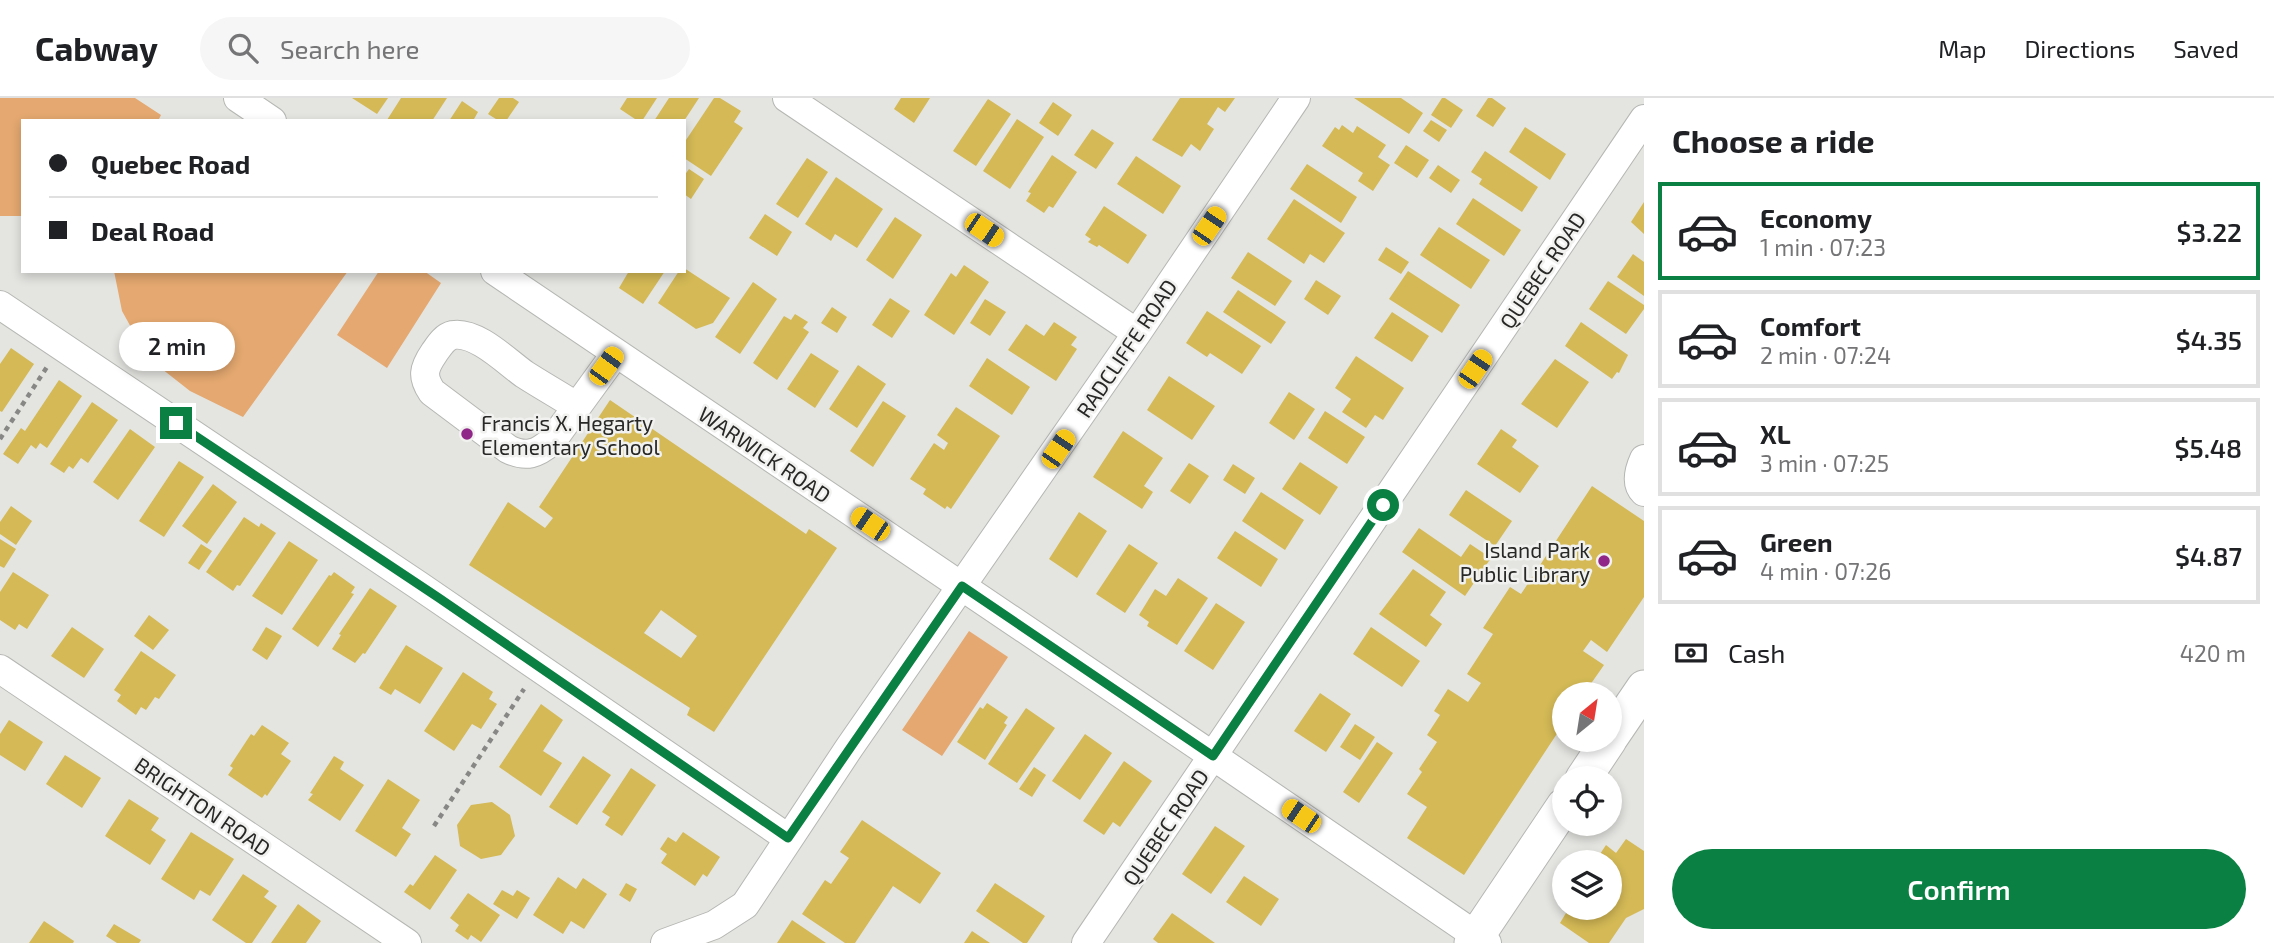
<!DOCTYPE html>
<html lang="en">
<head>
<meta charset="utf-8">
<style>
  :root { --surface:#fff; --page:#f6f6f6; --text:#202124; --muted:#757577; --line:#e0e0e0; --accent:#0b8043 }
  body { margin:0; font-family:"Exo 2",sans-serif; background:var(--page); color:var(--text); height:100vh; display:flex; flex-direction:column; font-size:26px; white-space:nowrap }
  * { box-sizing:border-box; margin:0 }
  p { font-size:23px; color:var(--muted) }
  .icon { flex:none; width:38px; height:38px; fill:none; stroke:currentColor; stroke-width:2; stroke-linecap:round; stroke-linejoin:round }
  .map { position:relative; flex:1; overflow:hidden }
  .side { display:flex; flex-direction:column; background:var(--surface); width:630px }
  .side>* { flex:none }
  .banner { position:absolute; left:21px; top:21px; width:665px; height:154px; border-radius:0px; box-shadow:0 4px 10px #0003; display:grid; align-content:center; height:154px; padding:0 28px; background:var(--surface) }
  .needle { width:46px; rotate:30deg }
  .fabs { position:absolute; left:1552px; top:584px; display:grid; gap:14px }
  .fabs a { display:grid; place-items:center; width:70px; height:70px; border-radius:50%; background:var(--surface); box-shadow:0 4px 10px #0003; font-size:35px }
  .end { position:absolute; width:32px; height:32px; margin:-16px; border:9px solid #0b8043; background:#fff; box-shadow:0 0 0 4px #fff }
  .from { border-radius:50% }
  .bubble { position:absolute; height:49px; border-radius:24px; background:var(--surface); box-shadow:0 4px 10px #0003; font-size:23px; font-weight:600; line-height:49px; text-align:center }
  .car { position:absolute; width:21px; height:42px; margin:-21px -10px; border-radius:9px; box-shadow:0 0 5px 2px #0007; background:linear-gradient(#f5c518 24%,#345 0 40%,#f5c518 0 76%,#345 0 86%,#f5c518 0) }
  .banner b { display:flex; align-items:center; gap:24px; height:66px; font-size:26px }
  .banner b+b { border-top:2px solid var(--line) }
  .banner i { width:18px; height:18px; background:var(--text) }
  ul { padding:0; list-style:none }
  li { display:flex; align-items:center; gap:21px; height:98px; margin:0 14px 10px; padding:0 14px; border:4px solid var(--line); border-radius:0px }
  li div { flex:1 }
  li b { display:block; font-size:26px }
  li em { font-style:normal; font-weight:600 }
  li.active { border-color:var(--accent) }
  li>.icon { width:63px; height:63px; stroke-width:1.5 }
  h2 { padding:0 28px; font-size:32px; line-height:84px }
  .pay { display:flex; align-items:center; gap:18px; height:77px; padding:0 28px; font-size:26px }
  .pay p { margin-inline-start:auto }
  .button { display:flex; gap:14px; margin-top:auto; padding:14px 28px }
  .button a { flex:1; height:80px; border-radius:42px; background:var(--accent); color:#fff; font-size:28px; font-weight:600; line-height:80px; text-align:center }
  header { display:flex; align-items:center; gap:42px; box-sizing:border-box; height:98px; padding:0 35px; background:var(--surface); border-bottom:2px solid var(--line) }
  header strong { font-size:33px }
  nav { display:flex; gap:38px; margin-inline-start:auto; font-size:24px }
  .search { width:490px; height:63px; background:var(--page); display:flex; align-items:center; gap:18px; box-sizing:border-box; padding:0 24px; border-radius:38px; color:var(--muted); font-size:26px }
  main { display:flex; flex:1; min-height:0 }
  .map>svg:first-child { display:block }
  .green { fill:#e4a870 }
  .building { fill:#d4b956; fill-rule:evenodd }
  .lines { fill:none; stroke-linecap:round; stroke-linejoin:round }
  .minor-casing { stroke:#b5b7b3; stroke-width:30 }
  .major-casing { stroke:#b5b7b3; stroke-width:37 }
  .path { stroke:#878785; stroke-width:4.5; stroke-dasharray:5 5; stroke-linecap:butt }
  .minor { stroke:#fff; stroke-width:28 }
  .major { stroke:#fff; stroke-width:35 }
  .route { stroke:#0b8043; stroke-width:9 }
  .poi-dot { fill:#912689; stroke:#f1f2ef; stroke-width:2.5 }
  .labels { text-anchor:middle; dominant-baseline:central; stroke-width:5; stroke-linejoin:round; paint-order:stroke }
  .street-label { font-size:21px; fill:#282827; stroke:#f1f2ef }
  .poi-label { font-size:21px; fill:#282827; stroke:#f1f2ef; text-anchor:start }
</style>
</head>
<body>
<header>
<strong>Cabway</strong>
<div class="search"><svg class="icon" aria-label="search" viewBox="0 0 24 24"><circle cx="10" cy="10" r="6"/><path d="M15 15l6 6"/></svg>Search here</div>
<nav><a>Map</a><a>Directions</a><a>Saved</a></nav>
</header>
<main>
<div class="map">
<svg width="1644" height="845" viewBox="0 0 1644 845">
  <rect width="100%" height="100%" fill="#e4e5e1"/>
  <path class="green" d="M0,0H135L161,17L158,23H23V118H0Z
    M114,173H348L243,319L190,293L148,260L122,213Z
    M379,173H424L441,185L387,270L337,237Z
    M969,533L1008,559L942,658L902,632Z"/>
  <path class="building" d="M352,0H388L377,16Z
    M401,0H447L432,23L387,22Z
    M499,0H513L519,4L506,23H499L488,16Z
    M627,0H657L642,23H638L620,11Z
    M669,0H699L684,23H654Z
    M714,0H720L741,13L734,24L743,30L711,78L684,60V45Z
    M901,0H930L914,25L894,11Z
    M1180,0H1235L1225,14L1218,9L1207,26L1214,31L1200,53L1191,46L1182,59L1152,42Z
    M1354,0H1401L1423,15L1409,36Z
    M1442,0H1445L1463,12L1451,30L1431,17Z
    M1488,0H1492L1506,10L1493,29L1476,18Z
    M988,1L1011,16L976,68L953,53Z
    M462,3L478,14L474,21L477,23H449Z
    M1053,4L1072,17L1058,38L1039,25Z
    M1017,21L1044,39L1010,91L983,73Z
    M1431,22L1447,32L1439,44L1423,33Z
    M1342,27L1353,35L1357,28L1386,47L1378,59L1390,67L1373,93L1358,83L1363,75L1322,48L1335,29L1339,32Z
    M1525,29L1566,56L1550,82L1509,54Z
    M1092,31L1114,45L1096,71L1074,57Z
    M1406,47L1429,62L1417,80L1394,65Z
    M1485,53L1538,89L1522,114L1479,86L1482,81L1471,74Z
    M1052,57L1077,74L1053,110L1049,108L1044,115L1026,103L1031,95L1028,94Z
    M1136,58L1181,88L1163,116L1117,86Z
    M807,60L828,74L798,120L776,106Z
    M1307,66L1357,99L1341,125L1290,91Z
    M1438,67L1460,82L1451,95L1429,80Z
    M689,71L704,81L691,101L684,96V78Z
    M836,79L883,111L857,150L835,136L831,143L805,126Z
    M1473,100L1521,132L1504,158L1456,126Z
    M1294,101L1345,135L1324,165L1310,156L1304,166L1267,141Z
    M1644,104V136L1631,124Z
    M1104,108L1147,137L1128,166L1099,147L1097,149L1088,144L1091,141L1085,137Z
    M765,116L792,134L777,158L749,140Z
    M895,119L922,137L893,181L866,162Z
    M1439,129L1490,162L1471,191L1420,157Z
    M1386,149L1409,164L1401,176L1378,162Z
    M1248,154L1292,183L1275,208L1231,180Z
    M1633,156L1644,164V198L1617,179Z
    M964,167L989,184L954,237L924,217L951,175L956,179Z
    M684,170L730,200L713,225L696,231L658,205L679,173H684Z
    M629,173H665L643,206L619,190Z
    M1408,173L1460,207L1442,235L1389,201Z
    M1316,182L1341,198L1328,217L1304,201Z
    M1608,183L1644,207V211L1626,236L1589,211Z
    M753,184L777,201L740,256L715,239Z
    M1238,192L1286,224L1271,246L1223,214Z
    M890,200L910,213L892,240L872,227Z
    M985,201L1006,214L990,238L970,225Z
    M832,209L847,219L837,235L821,225Z
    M1207,213L1261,248L1242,276L1210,255L1207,259L1186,245Z
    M1392,214L1429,238L1412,264L1374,240Z
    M795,216L808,224L803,230L809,234L777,282L753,265L784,218L791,222Z
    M1054,224L1077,239L1071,247L1077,251L1056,283L1008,252L1026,226L1044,238Z
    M1581,224L1628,257L1619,275L1617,274L1612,281L1565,248Z
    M11,250L34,266L2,314L0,313V266Z
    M811,255L839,273L815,310L787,291Z
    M1356,258L1404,290L1383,322L1375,317L1366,330L1342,314L1351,301L1335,290Z
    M987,260L1030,289L1012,317L969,288Z
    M1555,261L1589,284L1557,330L1521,306Z
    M858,267L886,286L857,330L829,311Z
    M1169,278L1215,308L1192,342L1147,312Z
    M59,282L82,298L47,350L40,345L36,351L31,347L18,366L3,356L21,330L25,333Z
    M1289,294L1315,311L1294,342L1269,325Z
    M610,302L806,436L809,431L837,450L714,634L687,617L690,610L469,467L508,404L545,430L553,420L539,409ZM661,512L697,538L681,560L644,535Z
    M883,303L906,318L873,369L850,353Z
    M92,304L118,322L88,365L81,360L73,371L69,368L64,375L50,366Z
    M956,309L1000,338L951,411L947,408L945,411L923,396L926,391L910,381L934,345L944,352L948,345L937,337Z
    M1325,313L1365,339L1347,366L1308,340Z
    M130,331L155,349L118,402L93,384Z
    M1501,331L1517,342L1512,349L1539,368L1520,395L1477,366Z
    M1123,333L1163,360L1144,388L1153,394L1142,411L1093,379Z
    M179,363L204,379L164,439L139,423Z
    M1300,364L1338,389L1320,417L1282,391Z
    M1189,365L1209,378L1190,406L1170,393Z
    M1233,366L1255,380L1245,396L1223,382Z
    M213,386L237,404L207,446L182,428Z
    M1592,388L1644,423V499L1607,554L1591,542L1583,553L1604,567L1583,597H1564V625L1464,777L1407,740L1427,709L1407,696L1422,674L1419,671L1437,644L1427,637L1440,617L1434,613L1448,591L1468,604L1481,585L1467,576L1493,536L1483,530L1510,489L1521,496Z
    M1466,392L1512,423L1495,448L1449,417Z
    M1261,394L1304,422L1285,452L1242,423Z
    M11,408L32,423L16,447L0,436V424Z
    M1079,414L1107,433L1077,480L1049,461Z
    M244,419L259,429L261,425L276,435L240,488L237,487L233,493L206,474Z
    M1419,430L1461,459L1470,446L1491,460L1465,498L1402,454Z
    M1235,433L1278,461L1261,489L1217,460Z
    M0,441L16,451L4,470L0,468Z
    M289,443L318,462L282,517L252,498Z
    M201,446L212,453L199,472L188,465Z
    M1129,446L1158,465L1125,515L1096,496Z
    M1413,471L1446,494L1430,517L1442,526L1426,549L1379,516Z
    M13,474L49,497L27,531L19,526L15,532L0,522V494Z
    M334,474L355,489L351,495L354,496L318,549L292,531L329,477L331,478Z
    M1178,480L1208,500L1177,547L1147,528L1149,524L1139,517L1155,491L1166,498Z
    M370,490L397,508L365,556L363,555L355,565L332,551L341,537L339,536Z
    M1216,505L1245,524L1213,572L1184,553Z
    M149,517L169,532L153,552L134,538Z
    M72,529L104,551L84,580L51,558Z
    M266,529L282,538L267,562L252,552Z
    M1371,529L1420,563L1402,589L1353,556Z
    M406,547L443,570L420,606L395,591L391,597L379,590Z
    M141,553L176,577L159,601L155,599L146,612L141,609L136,617L117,603L121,597L114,592Z
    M463,574L493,594L489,601L497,606L481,631L472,626L454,653L424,633Z
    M1320,595L1351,616L1326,654L1294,633Z
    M987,605L1008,619L1004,625L1007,627L985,662L957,644L980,609L983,611Z
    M541,606L563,622L543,653L562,665L541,698L499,669Z
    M1026,610L1055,630L1017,685L988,666Z
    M9,622L43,644L25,673L0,657V636Z
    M1355,626L1375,639L1360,662L1340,649Z
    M262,627L289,645L281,656L291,663L267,698L265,696L262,700L228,677L233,670L230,668L251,636L254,638Z
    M1085,636L1112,655L1080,702L1052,683Z
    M1377,644L1393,655L1359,705L1343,694Z
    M65,657L101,680L82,710L46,686Z
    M334,658L344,664L340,671L364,687L340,723L308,702L313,696L310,695Z
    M583,658L611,677L577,727L549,709Z
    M1124,663L1152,683L1120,729L1113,724L1104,737L1083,723Z
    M1034,669L1046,677L1032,699L1019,691Z
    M631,670L656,687L622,738L605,727L610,719L602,714Z
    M388,681L420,702L402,730L411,736L396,759L355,733Z
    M129,701L159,720L151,732L166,742L150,767L105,738Z
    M492,704L510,717L515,738L501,757L481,761L460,748L457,727L471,707Z
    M862,722L941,775L920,806L893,788L855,845H845L802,816L825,782L831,786L849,760L840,754Z
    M1215,728L1245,748L1211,796L1182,776Z
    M191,734L234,761L210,798L200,792L194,802L161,781Z
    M683,734L720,759L707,779L703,776L695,788L661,765L667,756L660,751L668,739L676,744Z
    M1626,741L1644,753V811L1626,820L1609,845H1589L1560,825L1569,810H1610V765H1594L1606,747L1616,755Z
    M435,757L457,772L430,812L404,794L410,786L413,788Z
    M243,776L269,793L264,799L277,808L252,845H246L212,822Z
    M1244,778L1279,801L1261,828L1226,804Z
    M558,779L576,791L583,780L607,796L584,831L571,823L563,836L533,817Z
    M626,785L637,791L630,804L619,797Z
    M995,785L1045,818L1027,845H1023L976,813Z
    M502,792L513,798L517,792L530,800L517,821L493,806Z
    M468,795L500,817L481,844L471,837L468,842L455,833L459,827L450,820Z
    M298,806L321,823L306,845H271Z
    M1172,815L1215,845H1158L1153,841Z
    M792,822L826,845H777Z
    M44,823L74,843L73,845H29Z
    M114,826L141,842L139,845H117L106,838Z
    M972,833L990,845H964Z"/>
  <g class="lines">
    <defs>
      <path id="minor" d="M238,0L272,23
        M787,0L1137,235
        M495,173L1213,658L1487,845
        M0,207L418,487L788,740
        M576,308C559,297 541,287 524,276C506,263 476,233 453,237C444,239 439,248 434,255C423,271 422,279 432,294L508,351C526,360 537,356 552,343L616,255
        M1644,361C1639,372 1635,385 1644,394
        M0,571L407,845
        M665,845L714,827L745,807L849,650L1137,235L1296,0
        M1086,845L1644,21"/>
      <path id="major" d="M1610,640L1644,590
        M1583,681L1609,642
        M1472,845L1564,708"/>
    </defs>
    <use href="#minor" class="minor-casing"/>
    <use href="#major" class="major-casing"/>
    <path class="path" d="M0,341L47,269
      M434,728L524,591"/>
    <use href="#minor" class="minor"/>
    <use href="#major" class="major"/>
  </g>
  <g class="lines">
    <path class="route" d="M176,325L439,500L788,740L962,488L1213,658L1383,407"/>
  </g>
  <g class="poi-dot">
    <circle cx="467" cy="336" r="7"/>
    <circle cx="1604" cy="463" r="7"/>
  </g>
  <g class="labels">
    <g class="street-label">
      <text transform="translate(1542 172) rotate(-56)">QUEBEC ROAD</text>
      <text transform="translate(1126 250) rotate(-56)">RADCLIFFE ROAD</text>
      <text transform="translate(765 356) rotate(34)">WARWICK ROAD</text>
      <text transform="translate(203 708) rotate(34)">BRIGHTON ROAD</text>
      <text transform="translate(1165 729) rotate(-56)">QUEBEC ROAD</text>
    </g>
    <g class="poi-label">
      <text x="481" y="324">Francis X. Hegarty<tspan x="481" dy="24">Elementary School</tspan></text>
      <text x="1590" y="451" text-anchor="end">Island Park<tspan x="1590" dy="24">Public Library</tspan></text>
    </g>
  </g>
</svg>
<div class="fabs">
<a><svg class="needle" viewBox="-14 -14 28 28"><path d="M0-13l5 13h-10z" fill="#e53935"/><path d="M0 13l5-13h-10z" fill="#757577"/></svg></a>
<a><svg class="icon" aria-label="locate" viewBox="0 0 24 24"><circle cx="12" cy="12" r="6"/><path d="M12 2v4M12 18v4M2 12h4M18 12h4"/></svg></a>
<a><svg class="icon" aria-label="layers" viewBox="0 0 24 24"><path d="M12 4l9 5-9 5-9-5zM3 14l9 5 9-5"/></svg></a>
</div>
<i class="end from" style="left:1383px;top:407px"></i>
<i class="end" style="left:176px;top:325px"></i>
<div class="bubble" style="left:119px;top:224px;width:116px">2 min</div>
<i class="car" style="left:1209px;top:128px;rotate:34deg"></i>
<i class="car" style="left:984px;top:132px;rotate:124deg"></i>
<i class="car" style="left:606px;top:268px;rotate:36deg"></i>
<i class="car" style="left:1475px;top:271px;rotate:34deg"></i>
<i class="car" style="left:1058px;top:351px;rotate:34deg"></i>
<i class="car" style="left:870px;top:426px;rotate:304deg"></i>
<i class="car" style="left:1301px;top:718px;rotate:304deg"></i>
<div class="banner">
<b><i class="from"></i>Quebec Road</b>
<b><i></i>Deal Road</b>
</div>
</div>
<section class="side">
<h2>Choose a ride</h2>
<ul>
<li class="active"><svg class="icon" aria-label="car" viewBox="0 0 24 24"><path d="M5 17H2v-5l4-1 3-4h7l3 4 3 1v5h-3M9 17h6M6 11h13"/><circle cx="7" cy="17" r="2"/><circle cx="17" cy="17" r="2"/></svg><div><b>Economy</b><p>1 min · 07:23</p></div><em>$3.22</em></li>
<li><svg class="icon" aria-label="car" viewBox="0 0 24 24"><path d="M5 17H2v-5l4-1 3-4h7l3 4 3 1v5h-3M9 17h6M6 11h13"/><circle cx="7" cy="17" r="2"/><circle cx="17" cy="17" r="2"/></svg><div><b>Comfort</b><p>2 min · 07:24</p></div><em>$4.35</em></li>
<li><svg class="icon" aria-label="car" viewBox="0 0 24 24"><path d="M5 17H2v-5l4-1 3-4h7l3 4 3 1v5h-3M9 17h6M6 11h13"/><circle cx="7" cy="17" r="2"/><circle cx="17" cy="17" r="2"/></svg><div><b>XL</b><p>3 min · 07:25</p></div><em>$5.48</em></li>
<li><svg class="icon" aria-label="car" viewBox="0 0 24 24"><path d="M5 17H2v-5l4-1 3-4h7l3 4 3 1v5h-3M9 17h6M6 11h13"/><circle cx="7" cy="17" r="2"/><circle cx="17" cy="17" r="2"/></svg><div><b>Green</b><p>4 min · 07:26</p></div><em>$4.87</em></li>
</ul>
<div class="pay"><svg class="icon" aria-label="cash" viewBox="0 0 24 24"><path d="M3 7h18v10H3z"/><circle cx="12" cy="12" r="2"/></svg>Cash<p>420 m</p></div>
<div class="button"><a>Confirm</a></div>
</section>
</main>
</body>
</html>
